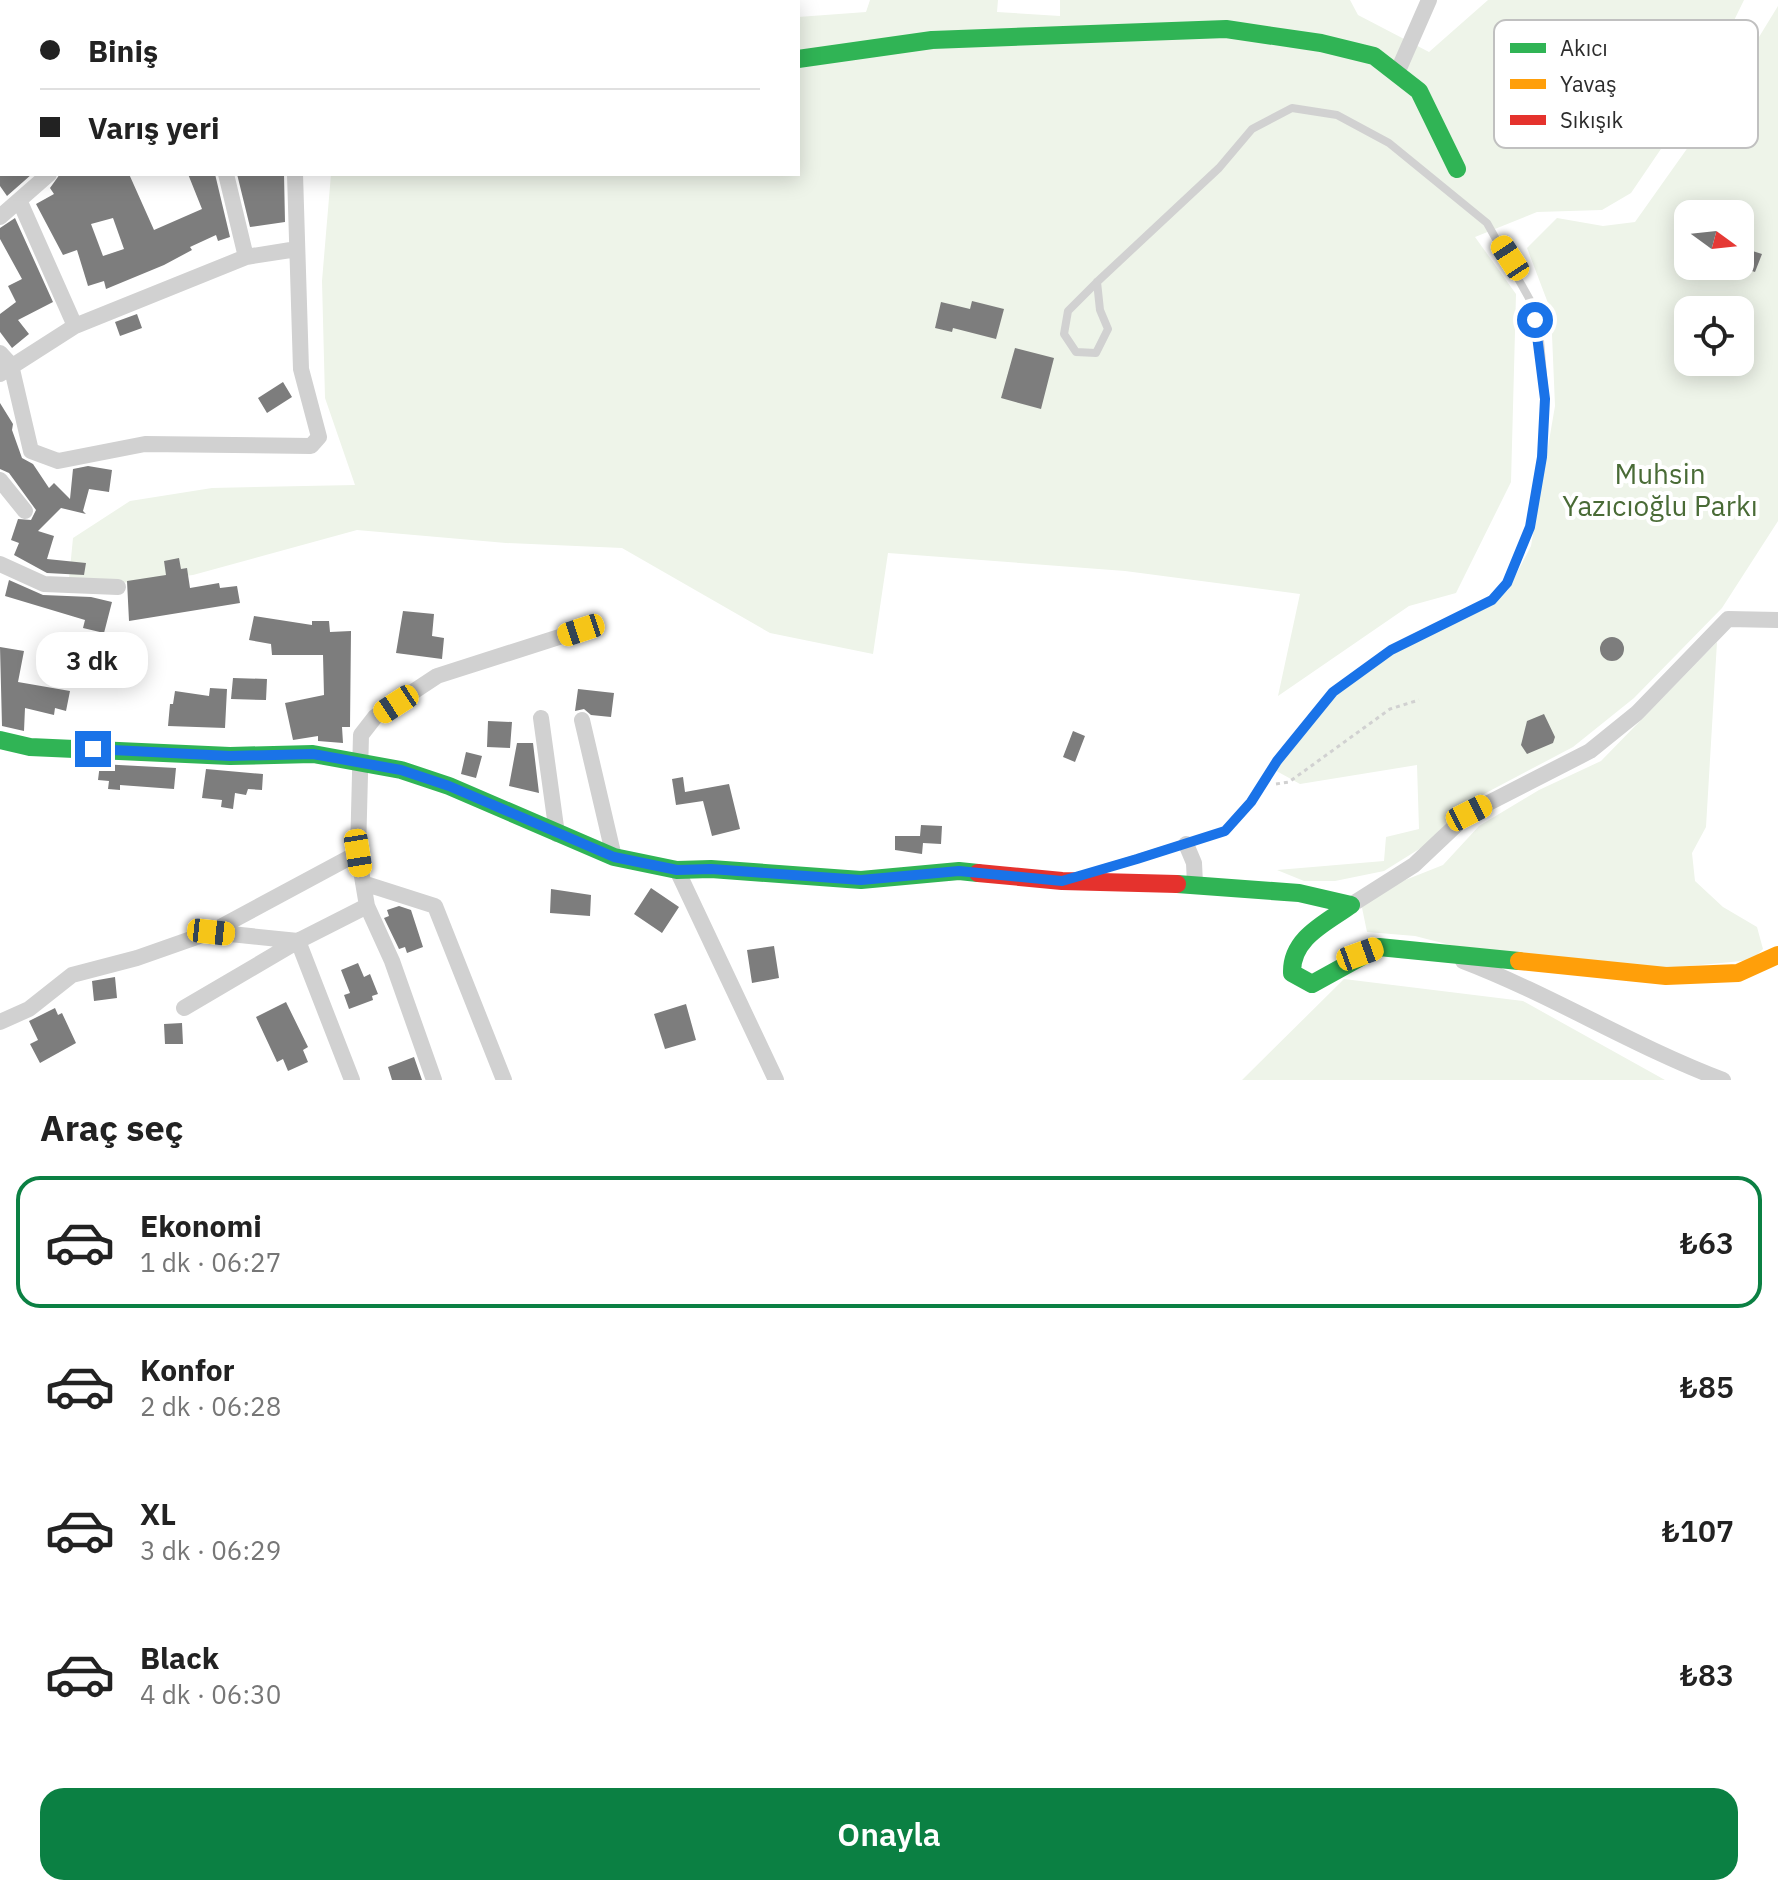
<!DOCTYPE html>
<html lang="tr">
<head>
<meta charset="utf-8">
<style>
  :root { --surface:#fff; --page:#f6f6f6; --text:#222; --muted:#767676; --line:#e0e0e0; --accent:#0b8043 }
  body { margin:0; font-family:"IBM Plex Sans",sans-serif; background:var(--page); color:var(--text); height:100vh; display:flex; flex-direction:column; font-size:30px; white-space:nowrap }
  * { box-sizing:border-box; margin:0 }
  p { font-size:26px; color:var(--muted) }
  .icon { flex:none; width:44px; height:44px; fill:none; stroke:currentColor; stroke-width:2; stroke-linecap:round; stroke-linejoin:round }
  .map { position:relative; height:1080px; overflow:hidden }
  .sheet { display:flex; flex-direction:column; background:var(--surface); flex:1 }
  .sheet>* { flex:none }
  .banner { position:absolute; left:0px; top:0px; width:800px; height:176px; box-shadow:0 4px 20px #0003; display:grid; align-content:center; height:176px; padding:0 40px; background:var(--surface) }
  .needle { width:52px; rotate:105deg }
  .tools { position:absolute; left:1674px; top:200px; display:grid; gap:16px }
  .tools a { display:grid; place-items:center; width:80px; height:80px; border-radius:16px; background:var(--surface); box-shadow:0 4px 20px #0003; font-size:40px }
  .end { position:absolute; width:36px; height:36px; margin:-18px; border:10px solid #1a73e8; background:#fff; box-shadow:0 0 0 4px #fff }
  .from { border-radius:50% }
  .bubble { position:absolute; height:56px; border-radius:24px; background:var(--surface); box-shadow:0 4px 20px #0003; font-size:26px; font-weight:600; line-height:56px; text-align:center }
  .car { position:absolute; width:24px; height:48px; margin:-24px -12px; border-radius:10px; box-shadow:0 0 6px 2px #0007; background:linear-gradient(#f5c518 24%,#345 0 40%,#f5c518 0 76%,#345 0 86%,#f5c518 0) }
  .banner b { display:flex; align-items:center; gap:28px; height:76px; font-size:30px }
  .banner b+b { border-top:2px solid var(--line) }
  .banner i { width:20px; height:20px; background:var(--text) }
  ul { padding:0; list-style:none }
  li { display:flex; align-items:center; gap:24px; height:132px; margin:0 16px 12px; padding:0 24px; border:4px solid transparent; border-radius:24px }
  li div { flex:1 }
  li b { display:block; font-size:30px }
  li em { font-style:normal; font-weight:600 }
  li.active { border-color:var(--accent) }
  li>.icon { width:72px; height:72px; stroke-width:1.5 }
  h2 { padding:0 40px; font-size:36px; line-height:96px }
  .action { display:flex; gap:16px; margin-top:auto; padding:16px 40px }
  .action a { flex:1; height:92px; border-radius:24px; background:var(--accent); color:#fff; font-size:32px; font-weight:600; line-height:92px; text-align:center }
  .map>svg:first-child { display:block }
  .green { fill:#eef4e9; fill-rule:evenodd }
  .building { fill:#7d7d7d; fill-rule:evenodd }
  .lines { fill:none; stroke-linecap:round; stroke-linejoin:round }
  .path { stroke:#d1d1d1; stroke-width:3; stroke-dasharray:4 4; stroke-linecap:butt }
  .lane { stroke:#d1d1d1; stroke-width:8 }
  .street { stroke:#d1d1d1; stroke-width:16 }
  .fast { stroke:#30b455; stroke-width:18 }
  .slow { stroke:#ff9f0a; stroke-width:18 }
  .jam { stroke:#e5322d; stroke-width:18 }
  .route { stroke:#1a73e8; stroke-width:10 }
  .labels { text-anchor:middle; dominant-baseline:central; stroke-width:8; stroke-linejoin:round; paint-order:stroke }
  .park-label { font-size:28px; fill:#496b36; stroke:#fff }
  .key { fill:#fff; stroke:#c0c0c0; stroke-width:2 }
  .key-label { font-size:22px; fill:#2c2c2c }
</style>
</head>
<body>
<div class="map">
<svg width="1778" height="1080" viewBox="0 0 1778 1080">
  <rect width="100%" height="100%" fill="#fff"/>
  <path class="green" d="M870,0H998L997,12L1060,16V0H1350L1358,15L1429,52L1488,0H1744L1697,96L1631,193L1602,210L1537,212L1475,237L1516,294L1511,482L1456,593L1409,606L1278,696L1300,594L1125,571L888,553L873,654L770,633L622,548L506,543L357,530L193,575L68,589L73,538L130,501L212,488L355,485L325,398L322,281L331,174H798V17L866,12Z
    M1778,6V521L1722,608L1634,698L1573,747L1465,804L1424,846L1384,871L1335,881H1304L1277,870L1384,861L1386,837L1419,829L1417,765L1300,784L1271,768L1315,708L1413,635L1475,613L1508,590L1531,546L1555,406L1551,311L1527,248L1557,218L1603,226L1635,222L1713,112ZM1688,214H1740V266H1688ZM1688,310H1740V362H1688Z
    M1717,642L1706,827L1692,853L1695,881L1723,907L1757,927L1763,949L1752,960L1669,968L1466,949L1415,936L1367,932L1360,898L1443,865L1479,826L1539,790L1601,761Z
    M1344,979L1523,1001L1665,1080H1242Z"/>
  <path class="building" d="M0,174H32L7,196L0,186Z
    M60,174H129L154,230L202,209L188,174H215L230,237L218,241L216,235L190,247L192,250L164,265L106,289L104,281L88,286L77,250L63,255L36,204L54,194L50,188ZM113,218L124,249L103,256L91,224Z
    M237,174H284L285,222L250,227Z
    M15,218L53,302L18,320L29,334L12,348L0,332V314L16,302L8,286L22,279L0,239V228Z
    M1740,247L1762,254L1755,272L1740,267Z
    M972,301L1004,309L996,339L953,328L952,332L935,328L941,302L970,309Z
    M137,314L142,328L120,336L115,322Z
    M1015,348L1054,358L1041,409L1001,398Z
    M283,382L292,397L267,413L258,398Z
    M0,403L13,424L12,430L22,458L33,464L49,488L54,483L70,499L73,469L88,466L112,470L109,492L89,489L83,511L86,514L61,508L38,531L54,536L47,559L86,563L84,575L47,573L14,555L19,543L11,540L18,519L31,520L36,510L9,473L0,469Z
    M179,558L181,569L187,568L190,588L219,583L220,588L237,586L240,603L129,621L127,581L166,575L164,561Z
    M9,580L43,595L91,597L112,602L104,633L83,628L85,620L5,596Z
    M403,611L434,614L432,636L444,638L442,659L396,653Z
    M254,616L312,625V621H329L330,632L351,631L350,727H342L343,743L318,741V736L293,740L285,703L324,695L323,655H272L271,644L249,640Z
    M1600 649a12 12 0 1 1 24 0a12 12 0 1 1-24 0Z
    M0,647L24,651L18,682L70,691L66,711L55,708L54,715L25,708L24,731L2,726Z
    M233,678L267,679L266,700L231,699Z
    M210,688L227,689L225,728L168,726L170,704H173L175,691L209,696Z
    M578,689L614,693L611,717L591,715L584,709L575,711Z
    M1544,714L1555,737L1553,743L1527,754L1521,745L1527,721Z
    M488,721L512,722L510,748L487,747Z
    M1073,731L1085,736L1075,762L1063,757Z
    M517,743H533L539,793L509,786Z
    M466,752L482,756L476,778L461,774Z
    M100,764L176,768L174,789L120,785V790L108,789L109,781L98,780Z
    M206,769L263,774L262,790L248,789L246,795L235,793L233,809L221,807L222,800L202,798Z
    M683,777L685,792L729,784L740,829L712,836L703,801L676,805L672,779Z
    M921,825L942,826L941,844L923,843L922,854L895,850V836H920Z
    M651,888L679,907L662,933L634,914Z
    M551,889L591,895L590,916L550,913Z
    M399,906L411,910L423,947L407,953L405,947L399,949L384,918L389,916L387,910Z
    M774,946L779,978L752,983L747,950Z
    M358,963L364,977L370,974L378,994L372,996L373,1000L349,1009L344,995L350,993L341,970Z
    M115,977L117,998L94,1001L92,981Z
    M286,1002L308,1047L303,1050L308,1062L288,1071L283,1059L277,1062L256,1017Z
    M686,1004L696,1040L665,1049L654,1014Z
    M55,1008L58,1015L62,1013L76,1043L40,1063L30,1044L38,1040L29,1021Z
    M182,1023L183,1044H165L164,1024Z
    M414,1057L422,1080H392L388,1067Z"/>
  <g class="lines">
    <path class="path" d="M1276,784L1289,782L1390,709L1419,700"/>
    <path class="lane" d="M1089,873L1225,831L1251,802L1277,761L1333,692L1391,650L1492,600L1507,583L1530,527L1542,457L1545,399L1540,340L1530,300L1487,223L1389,143L1337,115L1292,108L1252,129L1219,168L1097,282L1068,311L1064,334L1076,352L1096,353L1108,329L1100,310L1097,282"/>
    <path class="street" d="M0,29L2,28
      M1397,73L1429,0
      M0,153L2,152
      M226,174L246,257
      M20,202L75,326
      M0,217L49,174
      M0,353L11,365L31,451L58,461L145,444L311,446L319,437L301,369L295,174
      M0,374L75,326L246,257L297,249
      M0,480L25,511
      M0,564L44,584L118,587
      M541,718L557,834
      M582,720L614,857
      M1186,844L1194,863L1195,884
      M677,870L776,1080
      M363,883L435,906L504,1080
      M1351,905L1414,865L1469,813L1590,751L1637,713L1728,619L1778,620
      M211,932L298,941L352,1080
      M1463,961C1552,995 1633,1046 1723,1080
      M184,1008L298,941L367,906
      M0,1022L29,1009L72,975L137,958L211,932L358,853
      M434,1080L392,961L367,906L358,853L361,735L375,717L437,676L581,630"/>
    <path class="fast" d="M798,59L932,40L1226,29L1321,43L1374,56L1419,91L1457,169
      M0,740L30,747L230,756L313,754L401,770L449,786L614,857L677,870L711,869L861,880L959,871L978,873
      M1177,884L1299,893L1351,905C1326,923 1291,938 1292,973L1312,984L1379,947L1519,961"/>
    <path class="slow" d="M1519,961L1666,976L1738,973L1778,955"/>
    <path class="jam" d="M978,873L1062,881L1177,884"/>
  </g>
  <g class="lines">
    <path class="route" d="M93,749L230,756L313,754L401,770L449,786L614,857L677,870L711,869L861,880L959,871L1062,881L1137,859L1225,831L1251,802L1277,761L1333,692L1391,650L1492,600L1507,583L1530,527L1542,457L1545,399L1535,320"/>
  </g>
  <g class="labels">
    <g class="park-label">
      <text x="1660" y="473">Muhsin<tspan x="1660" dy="32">Yazıcıoğlu Parkı</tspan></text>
    </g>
  </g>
  <rect x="1494" y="20" width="264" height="128" rx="12" class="key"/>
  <rect x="1510" y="43" width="36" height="10" fill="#30b455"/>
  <rect x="1510" y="79" width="36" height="10" fill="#ff9f0a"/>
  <rect x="1510" y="115" width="36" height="10" fill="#e5322d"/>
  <g class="key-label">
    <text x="1560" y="56">Akıcı</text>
    <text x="1560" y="92">Yavaş</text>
    <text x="1560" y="128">Sıkışık</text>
  </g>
</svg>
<div class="tools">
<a><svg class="needle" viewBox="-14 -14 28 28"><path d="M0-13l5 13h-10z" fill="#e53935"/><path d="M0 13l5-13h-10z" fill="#767676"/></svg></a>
<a><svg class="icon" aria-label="locate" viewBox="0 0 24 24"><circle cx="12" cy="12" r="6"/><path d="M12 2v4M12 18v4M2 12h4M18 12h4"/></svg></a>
</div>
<i class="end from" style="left:1535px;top:320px"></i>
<i class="end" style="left:93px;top:749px"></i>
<div class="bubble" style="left:36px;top:632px;width:112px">3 dk</div>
<i class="car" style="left:1510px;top:258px;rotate:327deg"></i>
<i class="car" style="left:581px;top:630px;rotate:252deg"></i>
<i class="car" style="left:396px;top:704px;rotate:237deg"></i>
<i class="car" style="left:1469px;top:813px;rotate:63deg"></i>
<i class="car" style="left:358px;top:853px;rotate:171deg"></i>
<i class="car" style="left:211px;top:932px;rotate:96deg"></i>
<i class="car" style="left:1360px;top:954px;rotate:70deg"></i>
<div class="banner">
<b><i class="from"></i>Biniş</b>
<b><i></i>Varış yeri</b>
</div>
</div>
<section class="sheet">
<h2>Araç seç</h2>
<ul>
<li class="active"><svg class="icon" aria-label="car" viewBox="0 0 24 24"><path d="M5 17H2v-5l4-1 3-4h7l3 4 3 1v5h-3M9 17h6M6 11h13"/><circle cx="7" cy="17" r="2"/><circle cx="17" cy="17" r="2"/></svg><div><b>Ekonomi</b><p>1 dk · 06:27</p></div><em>₺63</em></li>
<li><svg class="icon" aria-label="car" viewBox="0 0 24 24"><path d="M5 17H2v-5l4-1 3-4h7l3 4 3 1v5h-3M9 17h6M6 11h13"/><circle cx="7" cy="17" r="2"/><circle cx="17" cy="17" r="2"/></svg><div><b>Konfor</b><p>2 dk · 06:28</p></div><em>₺85</em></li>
<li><svg class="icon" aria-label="car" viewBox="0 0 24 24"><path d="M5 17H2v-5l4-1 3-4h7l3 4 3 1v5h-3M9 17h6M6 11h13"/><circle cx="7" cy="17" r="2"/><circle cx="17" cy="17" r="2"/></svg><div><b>XL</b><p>3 dk · 06:29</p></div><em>₺107</em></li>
<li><svg class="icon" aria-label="car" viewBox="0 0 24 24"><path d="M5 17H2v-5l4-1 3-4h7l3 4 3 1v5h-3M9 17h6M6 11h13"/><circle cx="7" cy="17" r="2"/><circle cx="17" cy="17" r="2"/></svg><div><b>Black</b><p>4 dk · 06:30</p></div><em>₺83</em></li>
</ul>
<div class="action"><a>Onayla</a></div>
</section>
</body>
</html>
